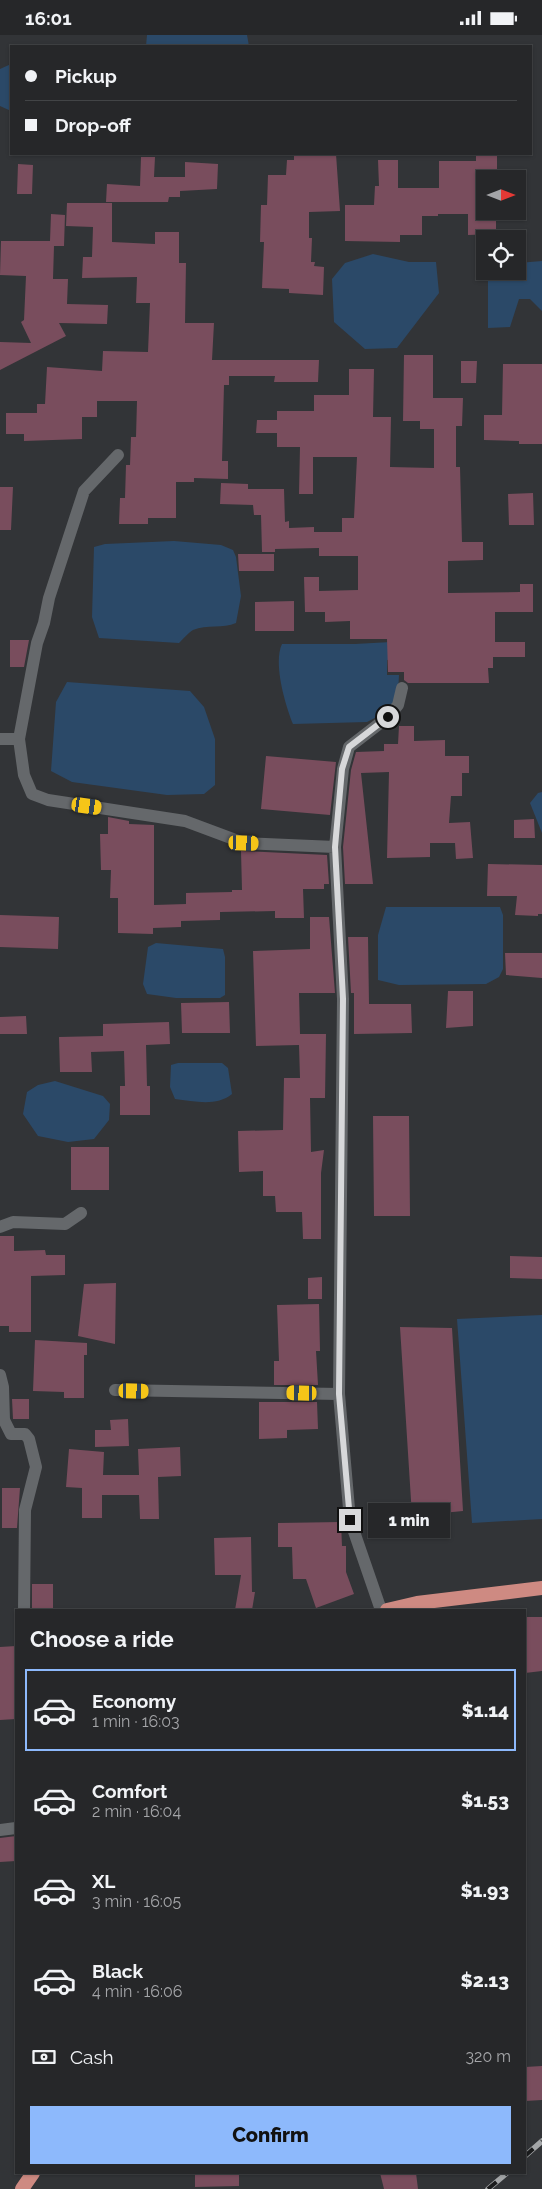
<!DOCTYPE html>
<html lang="en">
<head>
<meta charset="utf-8">
<style>
  :root { --surface:#262729; --page:#323335; --text:#f1f3f6; --muted:#a4a5a8; --line:#424446; --accent:#8db9fc }
  body { margin:0; font-family:Raleway,sans-serif; background:var(--page); color:var(--text); height:100vh; display:flex; flex-direction:column; font-size:19px; white-space:nowrap }
  * { box-sizing:border-box; margin:0 }
  p { font-size:16px; color:var(--muted) }
  .icon { flex:none; width:28px; height:28px; fill:none; stroke:currentColor; stroke-width:2; stroke-linecap:round; stroke-linejoin:round }
  .map { position:relative; flex:1; overflow:hidden }
  .panel { position:absolute; left:15px; top:1574px; width:511px; height:565px; display:flex; flex-direction:column; background:var(--surface); border-radius:0px; box-shadow:0 1px 4px #0004,0 0 0 1px var(--line) }
  .panel>* { flex:none }
  .banner { position:absolute; left:10px; top:10px; width:522px; height:110px; border-radius:0px; box-shadow:0 1px 4px #0004,0 0 0 1px var(--line); display:grid; align-content:center; height:110px; padding:0 15px; background:var(--surface) }
  .needle { width:32px; rotate:90deg }
  .buttons { position:absolute; left:476px; top:135px; display:grid; gap:10px }
  .buttons a { display:grid; place-items:center; width:50px; height:50px; border-radius:0px; background:var(--surface); box-shadow:0 1px 4px #0004,0 0 0 1px var(--line); font-size:25px }
  .end { position:absolute; width:22px; height:22px; margin:-11px; border:6px solid #d7d8da; background:#111; box-shadow:0 0 0 2px #111 }
  .from { border-radius:50% }
  .bubble { position:absolute; height:35px; border-radius:0px; background:var(--surface); box-shadow:0 1px 4px #0004,0 0 0 1px var(--line); font-size:16px; font-weight:800; line-height:35px; text-align:center }
  .car { position:absolute; width:15px; height:30px; margin:-15px -8px; border-radius:6px; box-shadow:0 0 4px 1px #0007; background:linear-gradient(#f5c518 24%,#345 0 40%,#f5c518 0 76%,#345 0 86%,#f5c518 0) }
  .banner b { display:flex; align-items:center; gap:18px; height:48px; font-size:19px }
  .banner b+b { border-top:1px solid var(--line) }
  .banner i { width:12px; height:12px; background:var(--text) }
  ul { padding:0; list-style:none }
  li { display:flex; align-items:center; gap:15px; height:82px; margin:0 10px 8px; padding:0 5px; border:2px solid transparent; border-radius:0px }
  li div { flex:1 }
  li b { display:block; font-size:19px }
  li em { font-style:normal; font-weight:800 }
  li.on { border-color:var(--accent) }
  li>.icon { width:45px; height:45px; stroke-width:1.5 }
  h2 { padding:0 15px; font-size:22px; line-height:60px }
  .pay { display:flex; align-items:center; gap:12px; height:55px; padding:0 15px; font-size:19px }
  .pay p { margin-inline-start:auto }
  .action { display:flex; gap:10px; margin-top:auto; padding:10px 15px }
  .action a { flex:1; height:58px; border-radius:0px; background:var(--accent); color:#111; font-size:20px; font-weight:800; line-height:58px; text-align:center }
  .status { display:flex; justify-content:space-between; align-items:center; height:35px; padding:0 25px; background:var(--surface); direction:ltr }
  .status svg { height:14px; fill:currentColor }
  .map>svg:first-child { display:block }
  .water { fill:#2b4968 }
  .building { fill:#794d5d }
  .lines { fill:none; stroke-linecap:round; stroke-linejoin:round }
  .minor { stroke:#65686b; stroke-width:12 }
  .trunk { stroke:#ce8a82; stroke-width:14 }
  .rail-casing { stroke:#a4a6a8; stroke-width:5.5 }
  .rail { stroke:#1b1c1d; stroke-width:4; stroke-dasharray:11; stroke-linecap:butt }
  .route { stroke:#d7d8da; stroke-width:6 }
</style>
</head>
<body>
<div class="status"><b>16:01</b><svg viewBox="0 0 49 12"><path d="M0 12V9h3v3zM5 12V6h3v6zM10 12V3h3v9zM15 12V0h3v12zM26 1h20v11H26zM47 4h2v5h-2z"/></svg></div>
<div class="map">
<svg width="542" height="2154" viewBox="0 0 542 2154">
  <rect width="100%" height="100%" fill="#323437"/>
  <path class="water" d="M147,0H247L249,11H146Z
    M11,29V76L0,71V34Z
    M373,219L409,227H436L439,258L397,313L365,314L334,287L332,244L345,228Z
    M542,226V276L530,264H519L510,292L488,293V238L491,236H518V228Z
    M174,506L221,510L233,515L236,522L241,561L236,588C223,594 207,589 193,595C188,598 183,604 179,608L99,603L92,582L94,512L105,509Z
    M391,607L399,624L387,625V640H399L398,659L388,676L367,687L293,689C285,669 273,628 282,609H355Z
    M67,647L190,656L204,672L215,704V750L204,759L167,760L72,747L51,736L56,667Z
    M542,757V798L530,768L538,758Z
    M386,872H500L503,880V934L499,942L486,949L399,950L378,945V900Z
    M156,908L223,914L225,922V960L220,963H176L147,959L143,949L148,912Z
    M178,1028H222L228,1033L232,1059C216,1072 194,1066 175,1064L170,1052L171,1030Z
    M55,1046L103,1061L110,1069L109,1085L94,1104L68,1107L38,1101L23,1079L27,1057L38,1050Z
    M542,1280V1484L472,1488L457,1284Z"/>
  <path class="building" d="M294,119H336L340,176L309,177V203H312L311,227H315L314,231L324,232L323,260L289,258V254L262,253L264,207H260L261,170H267L268,140H286L287,125H294Z
    M476,119H497V144H485V176H496V199L468,200V179H438V181H422V200H400V207L345,206V170H374L375,151H379L378,125H398V153H439V126H476Z
    M141,122H155L154,142H185V127L218,129L217,154L180,156V162H169L168,167H106L107,149L140,151Z
    M18,129L33,130L32,159H17Z
    M67,168H112V207L155,209V197H179V228H186L185,288H214L212,325H319L318,347H274L275,341H229V350H224L222,426H228V444L194,443V447H176V483H148V489H119L120,463H125L126,430H130L131,402H136L137,366H97V382H82V404L24,406V399H6V378H37V369H45L47,332L102,336L103,316L148,317L150,268H136L137,242L82,243L83,222H92L93,192L66,191Z
    M51,179L65,180L64,211H54L53,244H68L67,269L108,270L107,289L59,288L66,301L0,335V307L31,308L21,287L24,285L26,241L0,240L1,206H50Z
    M404,320H433V363H463L462,391H456V432H460L462,507H483V525L448,526V558L520,557V549H533V577H495V607H525V622H493V633H488L489,648H408L404,645V637H388L387,604H350V586L325,587V577H305L304,542H319V556L358,555V521H319V513L275,514V517H262L261,480H254L253,470L220,469L221,448L248,449V454H284L285,487L289,486V493L314,492V497H342V483H354L357,422H313V459H299L300,412H277V398H256L257,385H277V376H314V360H349V334H374L373,382H391L390,432L434,433V394H420V386H403Z
    M461,326H477L476,348H461Z
    M503,329H542V409H519V406L484,405V380H502Z
    M0,452H13L11,495H0Z
    M533,458L534,490H509L508,459Z
    M238,519H274V536H239Z
    M294,566V596H255V567Z
    M10,605H29L24,632H10Z
    M399,691H414V706L445,705V721H469V738H462V761H451L449,788L470,787L473,823L456,824L455,808H430V822L387,823L389,737L361,738L373,849H345L343,812L351,735L356,717L384,716V709H398Z
    M266,721L336,727L330,780L261,774Z
    M108,782L129,786V789L154,790V870L186,869V858L232,857V855H242L241,816L327,820L329,849H324V854H303L304,883H275V876L220,877V885L181,886V892L153,893V899L118,898V863H110L111,835H101L100,799H108Z
    M534,784L535,803H514V785Z
    M488,829L542,830V879H538V881L515,880L517,861H487Z
    M0,880L59,882L58,914L0,912Z
    M310,882H329L335,958H299L300,999H326L325,1063H310L311,1117L324,1115L321,1138V1204H303L302,1177H276L275,1161H263V1136L239,1137L238,1096L283,1095L284,1043H300L299,1010L256,1011L253,916L310,914Z
    M348,902H368L369,969H411L412,998L354,999V958H351Z
    M505,918H542V943L506,940Z
    M448,956H473V991L446,993Z
    M229,967L230,998H182L181,968Z
    M26,981L27,999H0V982Z
    M169,987L170,1009L146,1010L147,1051H150V1080H120V1051H125L124,1016L91,1017L92,1037H60L59,1002L103,1001V989Z
    M373,1081H409L410,1181H374Z
    M71,1112H109V1155H71Z
    M0,1201H14V1216L45,1215L46,1220H65V1240L31,1241V1297H9V1291H0Z
    M510,1221L542,1222V1244L510,1243Z
    M322,1242V1264H308V1243Z
    M116,1248L115,1309L78,1301L84,1249Z
    M319,1269L320,1316H316L318,1350H274V1326H279L277,1270Z
    M400,1292L452,1293L463,1476L412,1481Z
    M35,1305L87,1308V1320H84V1363H64V1357L33,1356Z
    M12,1364H29V1384H13Z
    M259,1367H317L318,1394L287,1395V1403L259,1404Z
    M128,1384L129,1411L95,1412V1395H111L110,1385Z
    M180,1412L181,1441L158,1442L159,1484H140L139,1460H102V1483H82V1453L66,1452L69,1414L104,1417L103,1440H139L138,1414Z
    M2,1453H20L17,1493H2Z
    M341,1487L342,1511H346V1537L354,1559L316,1573L306,1544H293L292,1512H278V1488Z
    M251,1502L252,1557H255L252,1575H235L241,1540H215L214,1503Z
    M32,1549H53V1575H32Z
    M525,1582H542V1636L525,1638Z
    M16,1611V1684L0,1685V1612Z
    M16,1801V1826L0,1827V1803Z
    M542,2031V2065L525,2066V2032Z
    M195,2138H239V2151L195,2152Z
    M380,2138H416L418,2154H384Z"/>
  <g class="lines">
    <path class="minor" d="M118,420L84,456L49,563L44,588L37,608L19,704L24,740L32,759L48,765L185,786L244,808L335,812L343,964L339,1359L350,1485L381,1575
      M0,704H19
      M335,812L343,734L349,712L388,682L398,670L402,653
      M0,1192L13,1187L65,1189L81,1178
      M0,1340L3,1352L4,1385L11,1399H25L29,1404L36,1432L25,1475L24,1575
      M115,1355L339,1359
      M0,1795L16,1793"/>
    <path class="trunk" d="M387,1575L417,1568L542,1553
      M22,2154L33,2138"/>
    <defs>
      <path id="rail" d="M525,2121L542,2106
        M488,2154L507,2138"/>
    </defs>
    <use href="#rail" class="rail-casing"/>
    <use href="#rail" class="rail"/>
  </g>
  <g class="lines">
    <path class="route" d="M350,1485L339,1359L343,964L335,812L342,734L349,712L388,682"/>
  </g>
</svg>
<div class="buttons">
<a><svg class="needle" viewBox="-14 -14 28 28"><path d="M0-13l5 13h-10z" fill="#e53935"/><path d="M0 13l5-13h-10z" fill="#a4a5a8"/></svg></a>
<a><svg class="icon" aria-label="locate" viewBox="0 0 24 24"><circle cx="12" cy="12" r="6"/><path d="M12 2v4M12 18v4M2 12h4M18 12h4"/></svg></a>
</div>
<i class="end from" style="left:388px;top:682px"></i>
<i class="end" style="left:350px;top:1485px"></i>
<div class="bubble" style="left:368px;top:1468px;width:82px">1 min</div>
<i class="car" style="left:87px;top:771px;rotate:98deg"></i>
<i class="car" style="left:244px;top:808px;rotate:92deg"></i>
<i class="car" style="left:134px;top:1356px;rotate:91deg"></i>
<i class="car" style="left:302px;top:1358px;rotate:271deg"></i>
<div class="banner">
<b><i class="from"></i>Pickup</b>
<b><i></i>Drop-off</b>
</div>
<section class="panel">
<h2>Choose a ride</h2>
<ul>
<li class="on"><svg class="icon" aria-label="car" viewBox="0 0 24 24"><path d="M5 17H2v-5l4-1 3-4h7l3 4 3 1v5h-3M9 17h6M6 11h13"/><circle cx="7" cy="17" r="2"/><circle cx="17" cy="17" r="2"/></svg><div><b>Economy</b><p>1 min · 16:03</p></div><em>$1.14</em></li>
<li><svg class="icon" aria-label="car" viewBox="0 0 24 24"><path d="M5 17H2v-5l4-1 3-4h7l3 4 3 1v5h-3M9 17h6M6 11h13"/><circle cx="7" cy="17" r="2"/><circle cx="17" cy="17" r="2"/></svg><div><b>Comfort</b><p>2 min · 16:04</p></div><em>$1.53</em></li>
<li><svg class="icon" aria-label="car" viewBox="0 0 24 24"><path d="M5 17H2v-5l4-1 3-4h7l3 4 3 1v5h-3M9 17h6M6 11h13"/><circle cx="7" cy="17" r="2"/><circle cx="17" cy="17" r="2"/></svg><div><b>XL</b><p>3 min · 16:05</p></div><em>$1.93</em></li>
<li><svg class="icon" aria-label="car" viewBox="0 0 24 24"><path d="M5 17H2v-5l4-1 3-4h7l3 4 3 1v5h-3M9 17h6M6 11h13"/><circle cx="7" cy="17" r="2"/><circle cx="17" cy="17" r="2"/></svg><div><b>Black</b><p>4 min · 16:06</p></div><em>$2.13</em></li>
</ul>
<div class="pay"><svg class="icon" aria-label="cash" viewBox="0 0 24 24"><path d="M3 7h18v10H3z"/><circle cx="12" cy="12" r="2"/></svg>Cash<p>320 m</p></div>
<div class="action"><a>Confirm</a></div>
</section>
</div>
</body>
</html>
